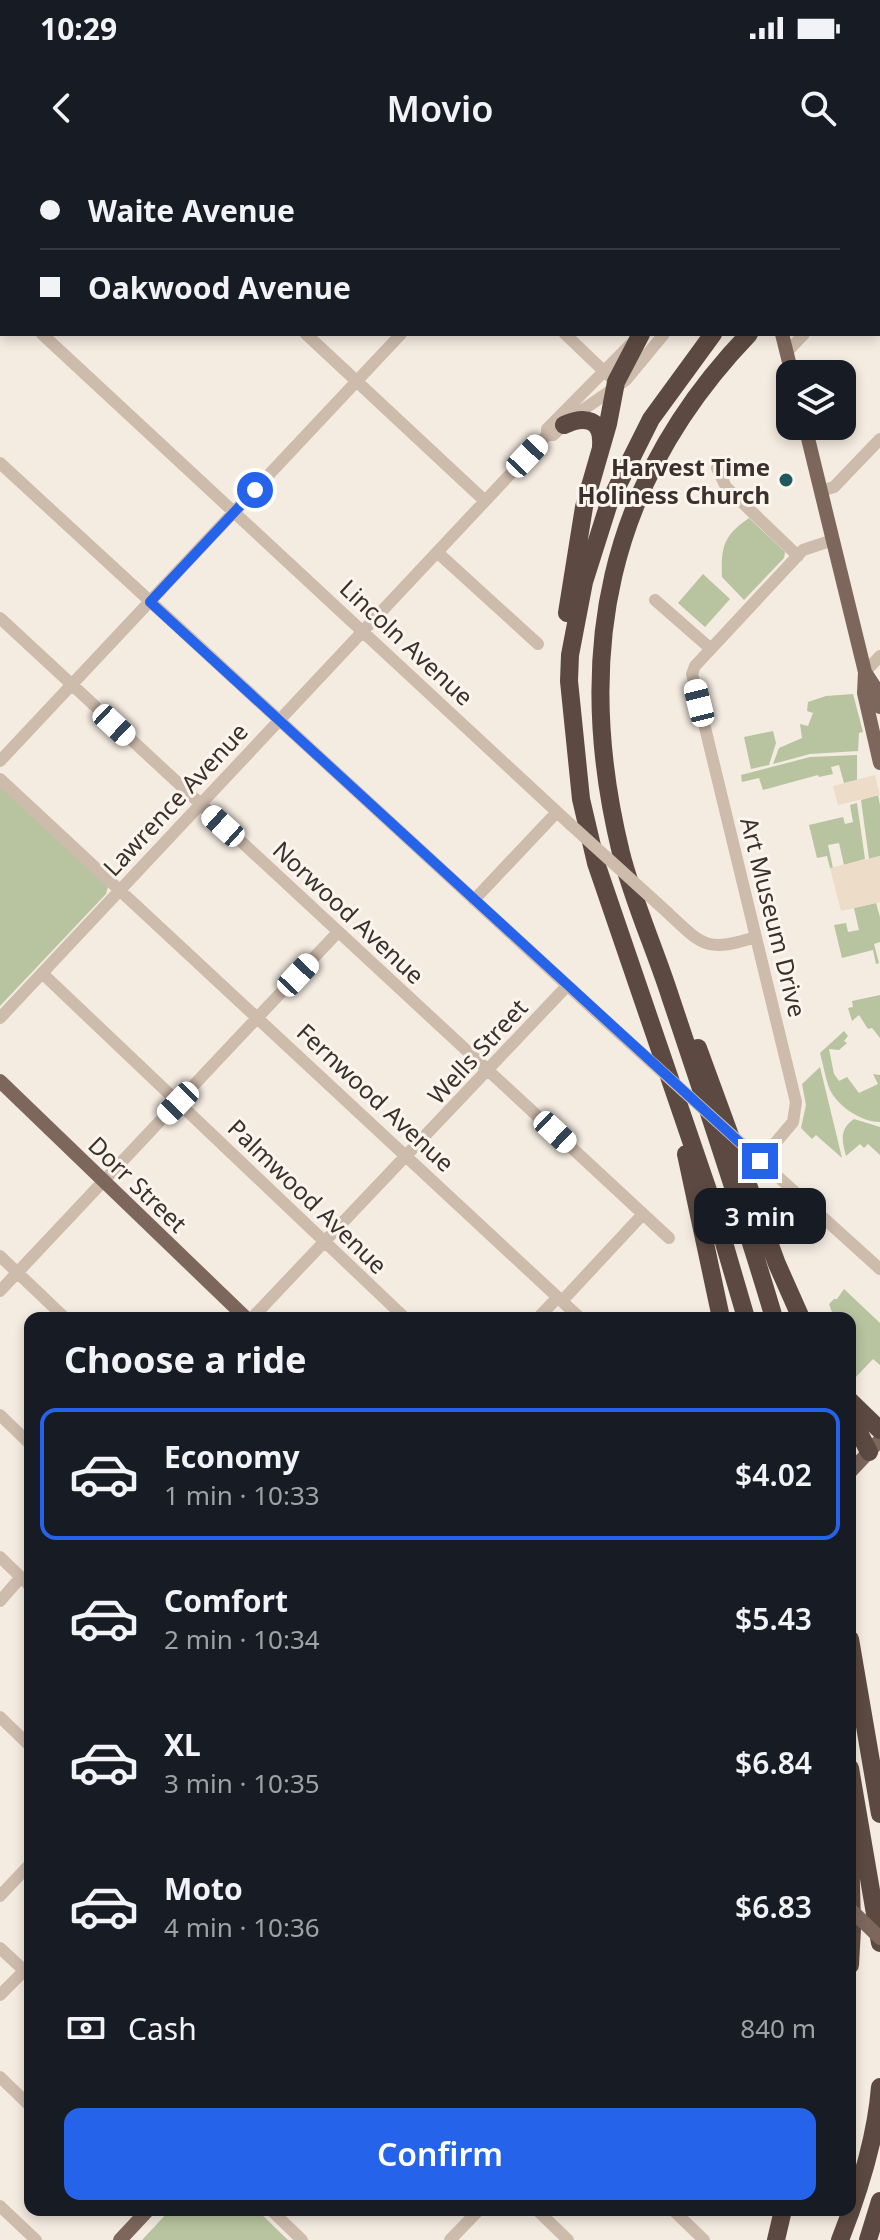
<!DOCTYPE html>
<html lang="en">
<head>
<meta charset="utf-8">
<style>
  :root { --surface:#171b24; --page:#242831; --text:#f1f3f6; --muted:#9ea1a6; --line:#363941; --accent:#2563eb }
  body { margin:0; font-family:"Noto Sans",sans-serif; background:var(--page); color:var(--text); height:100vh; display:flex; flex-direction:column; font-size:30px; white-space:nowrap }
  * { box-sizing:border-box; margin:0 }
  p { font-size:26px; color:var(--muted) }
  .icon { flex:none; width:44px; height:44px; fill:none; stroke:currentColor; stroke-width:2; stroke-linecap:round; stroke-linejoin:round }
  .map { position:relative; flex:1; overflow:hidden }
  .panel { position:absolute; left:24px; top:1152px; width:832px; height:904px; display:flex; flex-direction:column; background:var(--surface); border-radius:16px; box-shadow:0 4px 12px #0003 }
  .panel>* { flex:none }
  .banner { position:absolute; left:0px; top:0px; width:880px; height:176px; box-shadow:0 4px 12px #0003; display:grid; align-content:center; height:176px; padding:0 40px; background:var(--surface) }
  .tools { position:absolute; left:776px; top:200px; display:grid; gap:16px }
  .tools a { display:grid; place-items:center; width:80px; height:80px; border-radius:16px; background:var(--surface); box-shadow:0 4px 12px #0003; font-size:40px }
  .end { position:absolute; width:36px; height:36px; margin:-18px; border:10px solid #2563eb; background:#fff; box-shadow:0 0 0 4px #fff }
  .from { border-radius:50% }
  .bubble { position:absolute; height:56px; border-radius:16px; background:var(--surface); box-shadow:0 4px 12px #0003; font-size:26px; font-weight:600; line-height:56px; text-align:center }
  .car { position:absolute; width:24px; height:48px; margin:-24px -12px; border-radius:10px; box-shadow:0 0 6px 2px #0007; background:linear-gradient(#fff 24%,#345 0 40%,#fff 0 76%,#345 0 86%,#fff 0) }
  .banner b { display:flex; align-items:center; gap:28px; height:76px; font-size:30px }
  .banner b+b { border-top:2px solid var(--line) }
  .banner i { width:20px; height:20px; background:var(--text) }
  ul { padding:0; list-style:none }
  li { display:flex; align-items:center; gap:24px; height:132px; margin:0 16px 12px; padding:0 24px; border:4px solid transparent; border-radius:16px }
  li div { flex:1 }
  li b { display:block; font-size:30px }
  li em { font-style:normal; font-weight:600 }
  li.on { border-color:var(--accent) }
  li>.icon { width:72px; height:72px; stroke-width:1.5 }
  h2 { padding:0 40px; font-size:36px; line-height:96px }
  .pay { display:flex; align-items:center; gap:20px; height:88px; padding:0 40px; font-size:30px }
  .pay p { margin-inline-start:auto }
  .primary-button { display:flex; gap:16px; margin-top:auto; padding:16px 40px }
  .primary-button a { flex:1; height:92px; border-radius:16px; background:var(--accent); color:#fff; font-size:32px; font-weight:600; line-height:92px; text-align:center }
  .status { display:flex; justify-content:space-between; align-items:center; height:56px; padding:0 40px; background:var(--surface); direction:ltr }
  .status svg { height:22px; fill:currentColor }
  header { display:flex; justify-content:space-between; align-items:center; height:104px; padding:0 40px; background:var(--surface); font-size:36px; font-weight:600 }
  .map>svg:first-child { display:block }
  .green { fill:#b8c4a0 }
  .plaza { fill:#ecdcc8 }
  .lines { fill:none; stroke-linecap:round; stroke-linejoin:round }
  .minor { stroke:#cdbbac; stroke-width:12 }
  .major { stroke:#7d675c; stroke-width:14 }
  .highway { stroke:#5c4a42; stroke-width:18 }
  .minor-bridge { stroke:#cdbbac; stroke-width:12 }
  .major-bridge { stroke:#7d675c; stroke-width:14 }
  .route { stroke:#2563eb; stroke-width:10 }
  .poi-dot { fill:#1f5a5e; stroke:#fbf5ee; stroke-width:3 }
  .labels { text-anchor:middle; dominant-baseline:central; stroke-width:6; stroke-linejoin:round; paint-order:stroke }
  .poi-label { font-size:24px; font-weight:bold; fill:#3b302b; stroke:#fbf5ee; text-anchor:end }
  .street-label { font-size:24px; fill:#3b302b; stroke:#fbf5ee }
</style>
</head>
<body>
<div class="status"><b>10:29</b><svg viewBox="0 0 49 12"><path d="M0 12V9h3v3zM5 12V6h3v6zM10 12V3h3v9zM15 12V0h3v12zM26 1h20v11H26zM47 4h2v5h-2z"/></svg></div>
<header><svg class="icon" aria-label="back" viewBox="0 0 24 24"><path d="M15 5l-7 7 7 7"/></svg>Movio<svg class="icon" aria-label="search" viewBox="0 0 24 24"><circle cx="10" cy="10" r="6"/><path d="M15 15l6 6"/></svg></header>
<div class="map">
<svg width="880" height="2080" viewBox="0 0 880 2080">
  <rect width="100%" height="100%" fill="#f4ebe1"/>
  <path class="green" d="M749,358L785,392L784,398L744,440L722,417C721,387 723,376 749,358Z
    M703,414L730,439L705,467L678,443Z
    M853,534L863,572L859,573L858,591L810,594L773,604L779,588L802,578L800,564L808,566L813,553L807,551L808,542L826,536Z
    M773,571L776,583L769,605L751,609L744,577Z
    M857,595V620L844,623L839,605L831,607L833,614L819,617L818,615L763,630L759,618L742,622L741,615L810,597Z
    M0,624L108,727L106,734L0,846Z
    M878,635L880,645V696L869,699L861,640Z
    M857,643L865,699L844,705L839,683L828,685L833,708H830L827,696L817,698L809,665L843,657L845,664L853,662L850,645Z
    M876,743L880,757V782L874,784L879,803L876,804L873,790L842,798L834,765L846,763L848,772L859,770L854,748Z
    M880,835V878L872,868L868,869L859,855L852,861L848,848L853,847L852,841Z
    M844,871L848,876L844,881L847,883L839,890L829,889L834,914L839,921L847,917L859,933L878,924L873,914L880,915V962C860,962 834,944 828,925C825,915 823,904 820,893Z
    M820,907L842,998L816,975L812,979L801,968L806,945L802,924Z
    M854,959L880,967V995L868,984L864,988L860,984L846,996C842,981 839,969 854,959Z
    M844,1129L880,1163V1205L873,1199L855,1218L850,1203V1158H834L829,1144L834,1139H837Z
    M170,2050H257L288,2080H142Z"/>
  <path class="plaza" d="M875,615L880,635L838,645L833,626Z
    M880,696V742L841,751L830,708Z"/>
  <g class="lines">
    <path class="minor" d="M117,0L119,2
      M381,0L383,2
      M91,2L93,0
      M564,2L566,0
      M809,2L811,0
      M878,97L880,95
      M0,100L2,98
      M0,135L2,137
      M42,174L570,664
      M306,174L485,341
      M565,174L609,216
      M787,192L804,174
      M547,275H553L574,256L626,220L664,174
      M0,303L606,861
      M717,308L726,327L798,396
      M821,331L834,327L880,279
      M437,392L538,484
      M655,440L711,489
      M0,458L669,1078
      M865,512L880,496
      M0,601L401,174
      M0,619L580,1158
      M474,740L557,652
      M668,753C704,787 707,792 756,777
      M42,813L405,1158
      M0,858L547,275V269L630,185
      M744,986L880,1109
      M760,1001L793,962L796,942L692,514L695,506L803,390L833,380
      M0,1096L65,1158
      M0,1131L338,772
      M562,1141L643,1054
      M252,1158L567,826
      M538,1158L558,1137
      M0,1255L30,1284
      M0,1397L30,1426
      M0,1441L21,1417
      M0,1557L30,1586
      M0,1736L30,1704
      M0,1788L28,1814
      M0,1835L30,1805
      M0,1917L30,1946
      M0,2046L36,2080
      M271,2050L302,2080
      M537,2050L568,2080
      M673,2050L704,2080
      M450,2080L479,2050"/>
    <path class="major" d="M740,0L741,2
      M782,174L792,214
      M805,266L865,512L876,529L880,547
      M865,512L864,533L880,603
      M0,921L246,1158
      M850,1312L880,1280
      M120,2080L148,2050"/>
    <path class="highway" d="M871,2L873,0
      M878,36L880,34
      M713,174L651,259L609,343L584,422L570,495L569,521L581,639L596,703L713,1045L746,1158
      M749,174C606,323 573,496 621,693C633,741 655,789 670,836C706,943 742,1050 774,1158
      M564,265C585,255 603,259 601,286
      M567,453L584,347L608,264L616,222L641,174
      M698,888L777,1104L801,1158
      M686,994L721,1158
      M850,1241L880,1270
      M850,1255L869,1292
      M850,1479L880,1654
      M850,1608L880,1783
      M850,1684L852,1768L850,1805
      M776,2080L783,2050
      M840,2080C859,2032 876,1978 880,1927
      M868,2080L880,2041"/>
    <path class="minor-bridge" d="M570,664L668,753
      M606,861L744,986"/>
    <path class="major-bridge" d="M850,1749L880,1778"/>
  </g>
  <g class="lines">
    <path class="route" d="M255,330L150,442L760,1001"/>
  </g>
  <circle class="poi-dot" cx="786" cy="320" r="8"/>
  <g class="labels">
    <g class="poi-label">
      <text x="770" y="306">Harvest Time<tspan x="770" dy="28">Holiness Church</tspan></text>
    </g>
    <g class="street-label">
      <text transform="translate(407 482) rotate(43)">Lincoln Avenue</text>
      <text transform="translate(175 639) rotate(-47)">Lawrence Avenue</text>
      <text transform="translate(349 752) rotate(43)">Norwood Avenue</text>
      <text transform="translate(774 757) rotate(76)">Art Museum Drive</text>
      <text transform="translate(477 891) rotate(-47)">Wells Street</text>
      <text transform="translate(376 937) rotate(43)">Fernwood Avenue</text>
      <text transform="translate(138 1024) rotate(44)">Dorr Street</text>
      <text transform="translate(308 1036) rotate(44)">Palmwood Avenue</text>
    </g>
  </g>
</svg>
<div class="tools">
<a><svg class="icon" aria-label="layers" viewBox="0 0 24 24"><path d="M12 4l9 5-9 5-9-5zM3 14l9 5 9-5"/></svg></a>
</div>
<i class="end from" style="left:255px;top:330px"></i>
<i class="end" style="left:760px;top:1001px"></i>
<div class="bubble" style="left:694px;top:1028px;width:132px">3 min</div>
<i class="car" style="left:527px;top:296px;rotate:43deg"></i>
<i class="car" style="left:699px;top:543px;rotate:346deg"></i>
<i class="car" style="left:114px;top:565px;rotate:133deg"></i>
<i class="car" style="left:223px;top:666px;rotate:312deg"></i>
<i class="car" style="left:298px;top:815px;rotate:43deg"></i>
<i class="car" style="left:178px;top:943px;rotate:224deg"></i>
<i class="car" style="left:555px;top:972px;rotate:133deg"></i>
<div class="banner">
<b><i class="from"></i>Waite Avenue</b>
<b><i></i>Oakwood Avenue</b>
</div>
<section class="panel">
<h2>Choose a ride</h2>
<ul>
<li class="on"><svg class="icon" aria-label="car" viewBox="0 0 24 24"><path d="M5 17H2v-5l4-1 3-4h7l3 4 3 1v5h-3M9 17h6M6 11h13"/><circle cx="7" cy="17" r="2"/><circle cx="17" cy="17" r="2"/></svg><div><b>Economy</b><p>1 min · 10:33</p></div><em>$4.02</em></li>
<li><svg class="icon" aria-label="car" viewBox="0 0 24 24"><path d="M5 17H2v-5l4-1 3-4h7l3 4 3 1v5h-3M9 17h6M6 11h13"/><circle cx="7" cy="17" r="2"/><circle cx="17" cy="17" r="2"/></svg><div><b>Comfort</b><p>2 min · 10:34</p></div><em>$5.43</em></li>
<li><svg class="icon" aria-label="car" viewBox="0 0 24 24"><path d="M5 17H2v-5l4-1 3-4h7l3 4 3 1v5h-3M9 17h6M6 11h13"/><circle cx="7" cy="17" r="2"/><circle cx="17" cy="17" r="2"/></svg><div><b>XL</b><p>3 min · 10:35</p></div><em>$6.84</em></li>
<li><svg class="icon" aria-label="car" viewBox="0 0 24 24"><path d="M5 17H2v-5l4-1 3-4h7l3 4 3 1v5h-3M9 17h6M6 11h13"/><circle cx="7" cy="17" r="2"/><circle cx="17" cy="17" r="2"/></svg><div><b>Moto</b><p>4 min · 10:36</p></div><em>$6.83</em></li>
</ul>
<div class="pay"><svg class="icon" aria-label="cash" viewBox="0 0 24 24"><path d="M3 7h18v10H3z"/><circle cx="12" cy="12" r="2"/></svg>Cash<p>840 m</p></div>
<div class="primary-button"><a>Confirm</a></div>
</section>
</div>
</body>
</html>
